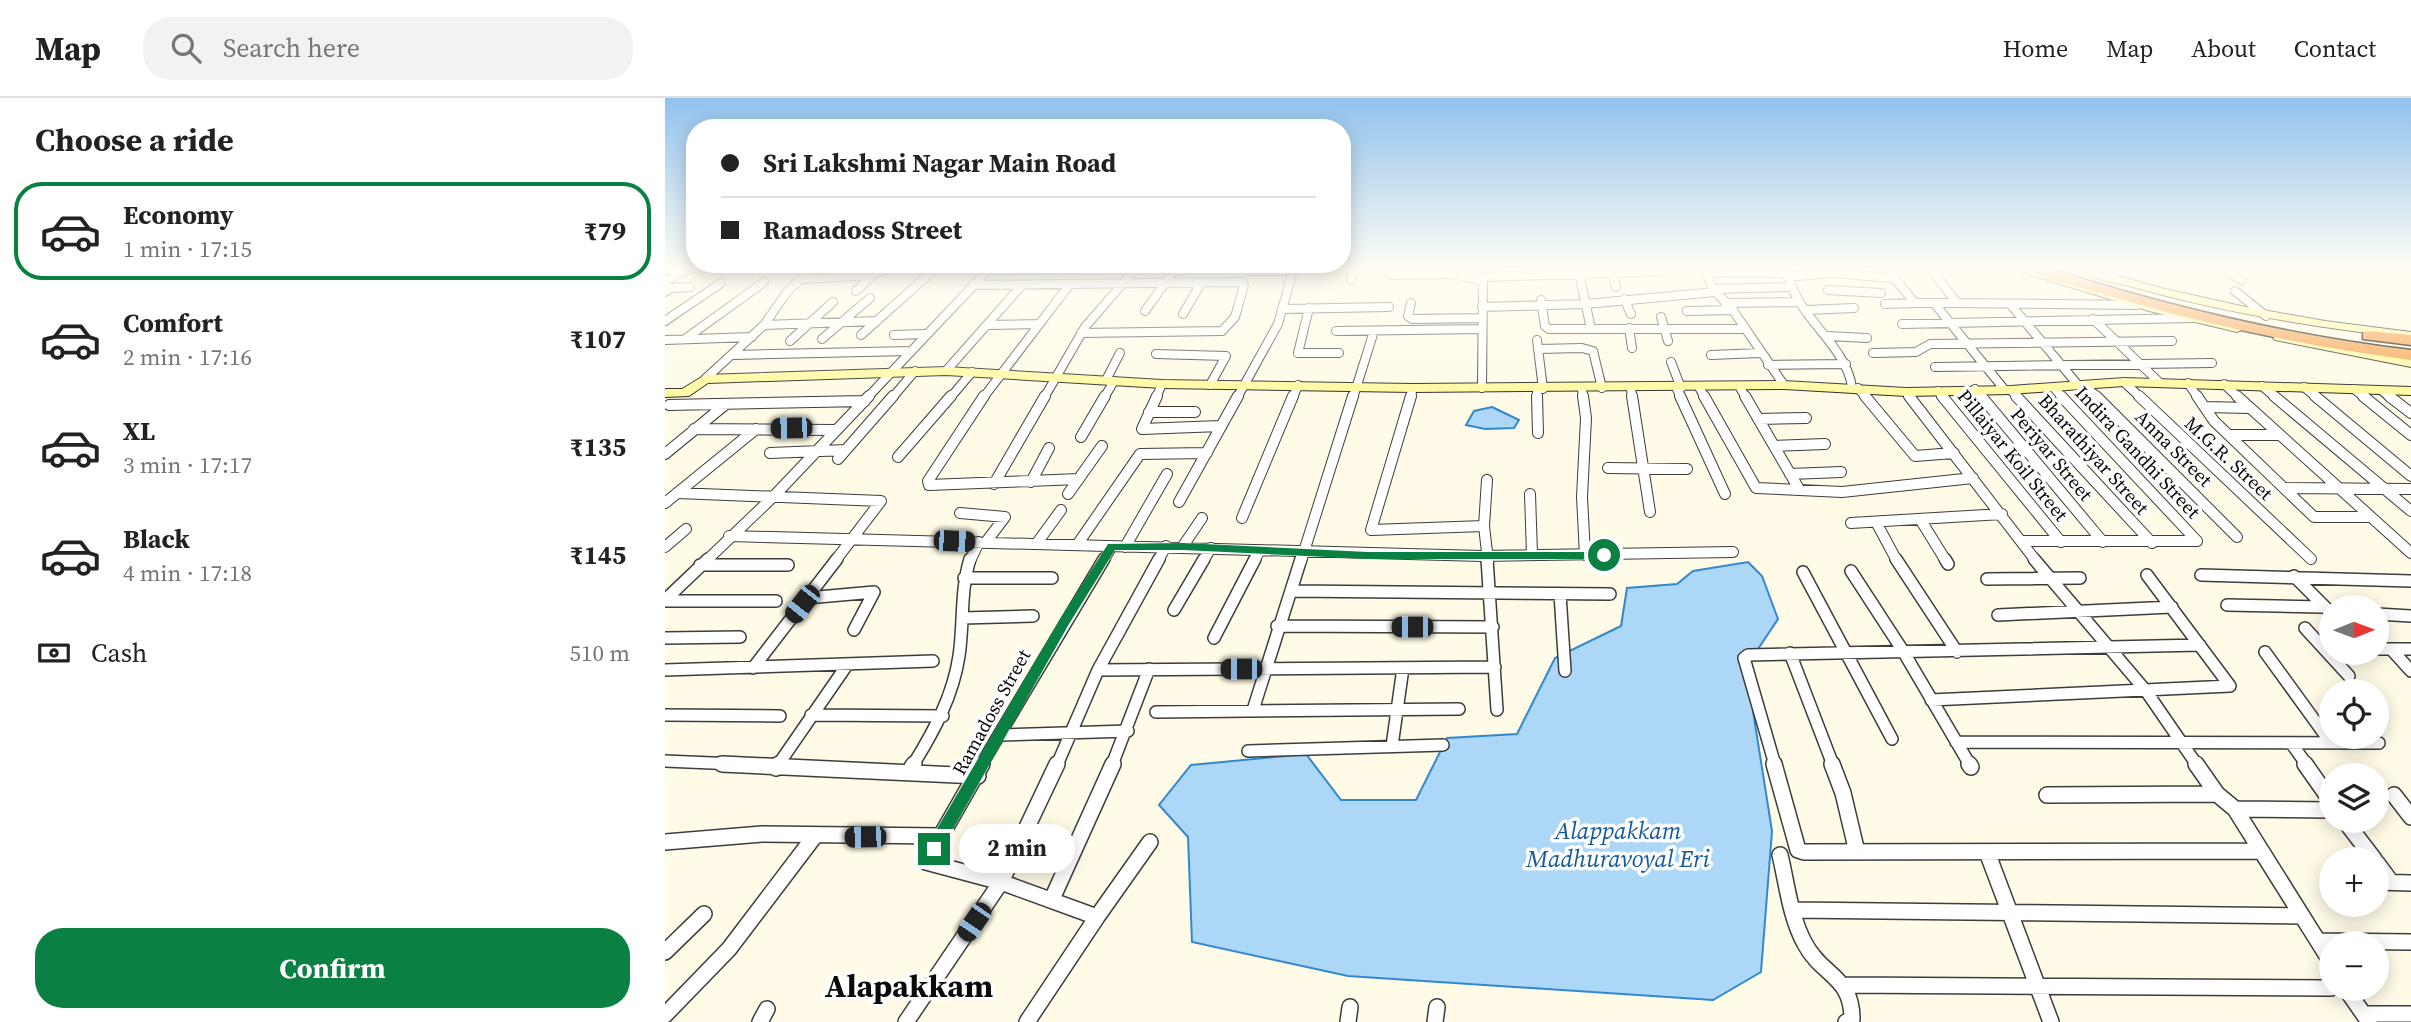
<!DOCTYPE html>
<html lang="en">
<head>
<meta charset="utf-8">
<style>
  :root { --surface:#fff; --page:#f2f2f2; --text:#222; --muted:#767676; --line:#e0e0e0; --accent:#0b8043 }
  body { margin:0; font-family:"Source Serif 4",serif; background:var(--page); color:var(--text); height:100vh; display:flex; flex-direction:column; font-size:26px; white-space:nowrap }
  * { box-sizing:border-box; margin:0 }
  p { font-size:23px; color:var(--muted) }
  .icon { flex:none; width:38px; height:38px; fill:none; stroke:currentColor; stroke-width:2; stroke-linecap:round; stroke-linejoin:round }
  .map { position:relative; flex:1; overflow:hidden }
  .sheet { display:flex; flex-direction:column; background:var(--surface); width:665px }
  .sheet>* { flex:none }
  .top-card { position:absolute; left:21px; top:21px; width:665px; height:154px; border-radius:28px; box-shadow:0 4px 18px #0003; display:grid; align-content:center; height:154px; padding:0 35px; background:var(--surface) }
  .needle { width:46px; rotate:89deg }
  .tools { position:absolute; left:1654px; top:497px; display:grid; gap:14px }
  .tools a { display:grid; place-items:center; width:70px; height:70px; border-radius:50%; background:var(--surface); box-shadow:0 4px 18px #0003; font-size:35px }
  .end { position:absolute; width:32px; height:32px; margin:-16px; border:9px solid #0b8043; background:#fff; box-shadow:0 0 0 4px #fff }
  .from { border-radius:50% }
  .bubble { position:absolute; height:49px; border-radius:24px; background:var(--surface); box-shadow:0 4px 18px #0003; font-size:23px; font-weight:700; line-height:49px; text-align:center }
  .car { position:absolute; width:21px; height:42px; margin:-21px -10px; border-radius:9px; box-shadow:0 0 5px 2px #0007; background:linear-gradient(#222 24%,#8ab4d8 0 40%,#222 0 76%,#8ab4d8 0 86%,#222 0) }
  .top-card b { display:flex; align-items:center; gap:24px; height:66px; font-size:26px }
  .top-card b+b { border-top:2px solid var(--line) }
  .top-card i { width:18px; height:18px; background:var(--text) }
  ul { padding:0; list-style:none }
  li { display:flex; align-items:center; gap:21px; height:98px; margin:0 14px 10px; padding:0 21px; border:4px solid transparent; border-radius:28px }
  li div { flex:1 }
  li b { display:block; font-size:26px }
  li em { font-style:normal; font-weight:700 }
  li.current { border-color:var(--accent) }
  li>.icon { width:63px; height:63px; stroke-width:1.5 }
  h2 { padding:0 35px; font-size:32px; line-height:84px }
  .pay { display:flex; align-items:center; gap:18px; height:77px; padding:0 35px; font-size:26px }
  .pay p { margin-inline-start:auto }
  .primary-button { display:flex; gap:14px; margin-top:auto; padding:14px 35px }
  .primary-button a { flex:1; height:80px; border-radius:28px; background:var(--accent); color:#fff; font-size:28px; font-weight:700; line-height:80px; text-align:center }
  header { display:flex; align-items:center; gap:42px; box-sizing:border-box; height:98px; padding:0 35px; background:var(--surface); border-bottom:2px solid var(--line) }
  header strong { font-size:33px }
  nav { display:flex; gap:38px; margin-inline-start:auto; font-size:24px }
  .search { width:490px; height:63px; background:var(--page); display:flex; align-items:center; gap:18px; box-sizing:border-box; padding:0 24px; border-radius:28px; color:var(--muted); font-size:26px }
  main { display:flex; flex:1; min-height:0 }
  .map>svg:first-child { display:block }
  .water { fill:#acd7f6; stroke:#3288ce; stroke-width:2 }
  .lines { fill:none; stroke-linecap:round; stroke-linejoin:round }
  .street-far3-casing { stroke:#3d3d3d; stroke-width:10 }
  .street-far2-casing { stroke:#3d3d3d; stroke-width:12 }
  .street-far1-casing { stroke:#3d3d3d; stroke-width:14 }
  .street-casing { stroke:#3d3d3d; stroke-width:18 }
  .secondary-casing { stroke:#2c2c2c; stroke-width:2 }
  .highway-casing { stroke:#1b1b1b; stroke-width:3 }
  .street-far3 { stroke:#fff; stroke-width:8 }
  .street-far2 { stroke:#fff; stroke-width:10 }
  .street-far1 { stroke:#fff; stroke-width:11 }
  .street { stroke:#fff; stroke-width:15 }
  .secondary { fill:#fff9a2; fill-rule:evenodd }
  .highway { fill:#f6a34e; fill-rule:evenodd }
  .route { fill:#0b8043 }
  .labels { text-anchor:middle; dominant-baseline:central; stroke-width:7; stroke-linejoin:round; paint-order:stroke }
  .street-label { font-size:19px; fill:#0a0a0a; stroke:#fff }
  .near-water-label { font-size:24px; font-style:italic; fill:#14599b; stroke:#fff }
  .near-district-label { font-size:32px; font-weight:bold; fill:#0a0a0a; stroke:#fff }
</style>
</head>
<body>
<header>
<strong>Map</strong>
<div class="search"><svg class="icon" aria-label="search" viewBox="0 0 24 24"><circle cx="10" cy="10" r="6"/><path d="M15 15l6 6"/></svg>Search here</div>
<nav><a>Home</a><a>Map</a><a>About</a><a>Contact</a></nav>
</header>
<main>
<section class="sheet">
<h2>Choose a ride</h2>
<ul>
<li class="current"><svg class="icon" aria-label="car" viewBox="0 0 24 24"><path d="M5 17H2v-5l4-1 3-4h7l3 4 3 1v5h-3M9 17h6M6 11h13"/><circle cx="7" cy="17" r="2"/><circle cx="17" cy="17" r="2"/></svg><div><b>Economy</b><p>1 min · 17:15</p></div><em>₹79</em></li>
<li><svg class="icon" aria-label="car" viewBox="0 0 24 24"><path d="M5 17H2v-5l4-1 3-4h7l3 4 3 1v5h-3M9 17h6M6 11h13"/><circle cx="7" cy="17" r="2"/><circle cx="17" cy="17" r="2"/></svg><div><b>Comfort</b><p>2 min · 17:16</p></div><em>₹107</em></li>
<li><svg class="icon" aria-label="car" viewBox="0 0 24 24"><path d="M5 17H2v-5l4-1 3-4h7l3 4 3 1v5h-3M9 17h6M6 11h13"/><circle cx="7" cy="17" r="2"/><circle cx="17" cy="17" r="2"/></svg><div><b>XL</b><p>3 min · 17:17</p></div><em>₹135</em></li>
<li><svg class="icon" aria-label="car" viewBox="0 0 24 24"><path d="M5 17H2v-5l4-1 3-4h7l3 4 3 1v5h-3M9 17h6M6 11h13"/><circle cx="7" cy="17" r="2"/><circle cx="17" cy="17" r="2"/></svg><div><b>Black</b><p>4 min · 17:18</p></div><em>₹145</em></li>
</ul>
<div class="pay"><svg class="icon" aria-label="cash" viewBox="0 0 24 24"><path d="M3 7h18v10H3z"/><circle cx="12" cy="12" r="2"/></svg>Cash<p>510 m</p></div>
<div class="primary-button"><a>Confirm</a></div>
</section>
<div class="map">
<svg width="1746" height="924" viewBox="0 0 1746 924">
  <rect width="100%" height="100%" fill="#fffbe7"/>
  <path class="water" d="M827,309L854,322L849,330L820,331L801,327L809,313Z
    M1083,464L1097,478L1113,521L1081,569L1107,733L1096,874L1048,902L683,878L527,844L523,739L494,707L526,667L641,656L676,702H751L782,640L852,636L890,560L956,528L962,490L1012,486L1028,473Z"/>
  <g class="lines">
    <defs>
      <path id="street-far3" d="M725,169V177L789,176L817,183
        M1123,169C1125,216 1180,243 1187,289
        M1220,169L1250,205H1292L1264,169
        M1557,169L1576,182
        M102,170L138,169
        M0,171L25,170
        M324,172L440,171
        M584,173H628
        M947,174L951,189
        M914,175L926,231
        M1122,179L1167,175L1228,180
        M137,181L208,177L225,169
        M686,182L688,169
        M0,184L25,170L69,169
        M308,187L577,184L579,187L570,219L557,233L416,235
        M1048,191L1124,189
        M1163,192L1216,195
        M191,193L208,177
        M1570,193L1601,218
        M0,194L6,190L25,189
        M959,201L966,216
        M876,202L880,228L884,231H1080
        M746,205L743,218L747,221L817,220
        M1060,205L1134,204
        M1269,205L1339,291
        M1292,205L1472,207
        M1220,206L1250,205
        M1346,207L1413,287
        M817,209L921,206L1050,194
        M644,210L633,255H674
        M617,211L724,209
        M1141,212L1189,210
        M480,213L508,174L534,169
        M1022,213L1068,212
        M518,216L536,185
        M996,219L1003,243
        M1428,221L1494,284
        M0,223L56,185
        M1237,226L1526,220
        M99,227L212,223
        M322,227L373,226
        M964,230L967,250
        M671,233L817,231
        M196,237L272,169
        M229,237L260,236
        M1162,238L1202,240
        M20,241L99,184
        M157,241L205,200
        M0,242L87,239
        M872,242L878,291
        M125,243L168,204
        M873,251L917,250L928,253L937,290
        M1208,255L1251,254L1265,246L1507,243
        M491,256L561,258L545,287
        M69,257L245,253
        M1046,257L1095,255
        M1006,264L1016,290
        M1103,267L1181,266
        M1270,269L1547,265
        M281,273L357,187
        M40,281L99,227L122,194L148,169
        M441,282L455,255
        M1459,284L1476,300
        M1523,285L1533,300
        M1559,286L1574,300
        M1119,287L1067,211L1048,191L1041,174L1121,175
        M1420,287L1433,300
        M1074,288L1081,300
        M1597,288L1611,300
        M1011,289L1016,300
        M1034,289L1040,300
        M1639,289L1652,300
        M817,290L818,179L1001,173L1005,169
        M966,290L967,300
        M1193,290L1201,300
        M1389,290L1398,300
        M872,291V300
        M917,291L918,300
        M1310,291L1317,300
        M1689,291L1700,300
        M1346,292L1353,300
        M1716,292L1726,300
        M1273,293L1278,300
        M1241,294L1245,300
        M202,300L326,169
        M227,300L250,273
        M285,300L307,274
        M318,300L405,186
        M379,300L420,229L472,169
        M439,300L449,283
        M491,300L497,286
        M572,300L613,226L629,169
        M628,300L633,287
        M688,300L709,233
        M745,300L748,290"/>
      <path id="street-far2" d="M319,298L263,383L264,387L414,381
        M492,298L477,331L555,328
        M746,298L706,432L819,428
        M872,298L873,335
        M918,298L921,320L917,399L920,457
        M967,298L985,414
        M1015,298L1060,396
        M1039,298L1091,390L1177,394L1308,380
        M1080,298L1134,391
        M1200,298L1250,358L1289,355
        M1244,298L1371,463
        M1277,298L1396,444
        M1316,298L1438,444
        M1351,298L1487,445
        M1396,298L1532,443
        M1431,298L1572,439
        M1474,298L1646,461
        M1532,298L1549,323L1649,419H1705
        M1572,298L1746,455
        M1609,298L1746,413
        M1650,298L1746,378
        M1698,298L1746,337
        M1724,298L1746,315
        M4,307L200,303
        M1540,309L1585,310
        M484,314H530
        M1093,321L1141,320
        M29,331L171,332
        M1564,337H1614
        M416,339L440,298
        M1109,348L1160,346
        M105,355L181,352
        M0,356L61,306
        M233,359L286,298
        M173,361L228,298
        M943,370L1022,371
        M1125,376L1176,374
        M822,382L819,428L823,463
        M366,384L384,350
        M329,386L380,298
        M1621,390L1746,391
        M12,395L216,403L170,463
        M403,396L437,348
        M865,396L867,456
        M514,404L573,298
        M0,405L91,331
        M295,415L340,419L321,444
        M577,420L628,298
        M1255,421L1281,463
        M1211,424L1232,463
        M1186,425L1337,416
        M64,438L817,458L1068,454
        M1358,443H1532
        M372,445L396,412
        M412,447L475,356L542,355
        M518,448L537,420
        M0,449L21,431
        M460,449L502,376
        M41,463L109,398L204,298
        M305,463L314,444
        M438,463L447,448
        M493,463L501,448
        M538,463L546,450
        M589,463L595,452
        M636,463L688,298"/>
      <path id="street-far1" d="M822,461L832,612
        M1231,461L1292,554
        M1280,461L1283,466
        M1369,461L1481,593L1532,667
        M35,467H123
        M1186,473L1238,553L1305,667
        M1138,474L1227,641
        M1482,477L1565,588
        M1536,477L1746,483
        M1629,478L1666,515
        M299,480H387
        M1322,481L1415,480
        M628,493L945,496
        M895,496L900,573
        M142,500L209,494L189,532
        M0,502L43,461
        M0,503H111
        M1562,507L1656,509
        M509,512L539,461
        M1712,516L1746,518
        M1333,517L1507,509
        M297,520L368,518
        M612,528L828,529
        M1640,530L1684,578
        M0,540L75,539
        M549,540L590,461
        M1712,551H1746
        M1726,551L1746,573
        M1600,554L1666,645
        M1125,555L1168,667
        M88,570L172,461
        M0,572L268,563
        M433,572L830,569
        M1266,602L1565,588
        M588,612L636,461
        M491,614L794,611
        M0,617L115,618
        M146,617L278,618
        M335,637L463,633
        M1291,644L1714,645
        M1626,645L1642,667
        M727,648L738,570
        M583,653L778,647
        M0,663L94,667
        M113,667L182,567
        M248,667C269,633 288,598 294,558C299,525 295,493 305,461
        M316,667L439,461
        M392,667L433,572L494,461
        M447,667L484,571
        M1110,667L1079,560L1083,557L1535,547"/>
      <path id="street" d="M57,666L313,678
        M317,666L261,764L336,784L432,819L362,924
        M1109,666L1133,752L1139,754L1595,753
        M1167,666L1178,695L1192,754
        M1304,666L1306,669
        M1531,666L1552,696L1570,711L1666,864
        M1640,666L1666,703
        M111,670L114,666
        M244,674L249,666
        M1382,697L1552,696
        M1729,697L1746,719
        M1570,711L1666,712
        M1680,723L1709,761
        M0,744L97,736L277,738
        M1322,754L1386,924
        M1115,757C1122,786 1125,819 1140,846C1157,878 1187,878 1187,921L1181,924
        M1712,765L1726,784
        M1712,784L1746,785
        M387,801L448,666
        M1129,812L1637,818
        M432,819L485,744
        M1655,843L1746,844
        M0,854L39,816
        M1179,887L1666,890
        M1681,891L1704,924
        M1699,916H1746
        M0,917L64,851L149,739
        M95,924L102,911
        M241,924L336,784L392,666
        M683,924L685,909
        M770,924L772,909"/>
      <path id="secondary" d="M1339,169H1355L1578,231L1572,234L1484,213Z
        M1405,169H1421L1496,190L1576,208L1660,223L1746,234V240C1653,230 1561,215 1471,190C1451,184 1422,181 1405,169Z
        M1614,237L1746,261V269L1610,242L1608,240Z
        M281,269L497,282L748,286L1119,283L1241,290L1346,288L1459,280L1746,289V297L1459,288L1346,296L1241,298L1119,291L748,294L497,290L281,277L43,285L24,298L0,299V291H17L40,277Z"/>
      <path id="highway" d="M1359,169H1380C1500,208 1621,237 1746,252V262C1636,248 1530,224 1424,192C1405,186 1374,182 1359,169Z
        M1703,233L1746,237V247L1698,241V235Z"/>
    </defs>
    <use href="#street-far3" class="street-far3-casing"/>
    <use href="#street-far2" class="street-far2-casing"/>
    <use href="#street-far1" class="street-far1-casing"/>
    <use href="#street" class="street-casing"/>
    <use href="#secondary" class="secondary-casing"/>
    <use href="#highway" class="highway-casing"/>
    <use href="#street-far3" class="street-far3"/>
    <use href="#street-far2" class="street-far2"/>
    <use href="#street-far1" class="street-far1"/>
    <use href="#street" class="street"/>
    <use href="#secondary" class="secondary"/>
    <use href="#highway" class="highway"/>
  </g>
  <linearGradient id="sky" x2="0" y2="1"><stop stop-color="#90c2ee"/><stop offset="0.57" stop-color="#fffdf4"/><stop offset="1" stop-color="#fffdf4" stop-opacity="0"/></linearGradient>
  <rect width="1746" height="298" fill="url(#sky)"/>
  <path class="route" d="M518,445L703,454H939L945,457L939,461H703L518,452H450L404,526L274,756H263V746L395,521L443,446Z"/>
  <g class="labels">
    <g class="street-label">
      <text transform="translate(1509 350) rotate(45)">Anna Street</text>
      <text transform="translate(1473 354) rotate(47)">Indira Gandhi Street</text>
      <text transform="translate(1387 356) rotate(50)">Periyar Street</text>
      <text transform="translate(1429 356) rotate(48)">Bharathiyar Street</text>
      <text transform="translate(1348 357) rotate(51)">Pillaiyar Koil Street</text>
      <text transform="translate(1564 360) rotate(43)">M.G.R. Street</text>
      <text transform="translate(326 614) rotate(-61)">Ramadoss Street</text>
    </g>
    <g class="near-water-label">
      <text x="953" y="732">Alappakkam<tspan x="953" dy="28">Madhuravoyal Eri</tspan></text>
    </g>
    <g class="near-district-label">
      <text x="244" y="888">Alapakkam</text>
    </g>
  </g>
</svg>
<div class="tools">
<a><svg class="needle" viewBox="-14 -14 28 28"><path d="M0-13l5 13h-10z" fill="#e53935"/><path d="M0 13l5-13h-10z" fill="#767676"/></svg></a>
<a><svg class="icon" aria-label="locate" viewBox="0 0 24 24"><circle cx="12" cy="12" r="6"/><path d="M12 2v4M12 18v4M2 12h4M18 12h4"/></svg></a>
<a><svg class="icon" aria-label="layers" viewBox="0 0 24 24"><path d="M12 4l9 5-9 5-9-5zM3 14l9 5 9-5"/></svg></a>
<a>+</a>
<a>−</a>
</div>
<i class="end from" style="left:939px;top:457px"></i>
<i class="end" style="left:269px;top:751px"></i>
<div class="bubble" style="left:294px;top:726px;width:116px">2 min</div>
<i class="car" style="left:126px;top:330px;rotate:269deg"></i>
<i class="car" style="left:289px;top:443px;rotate:92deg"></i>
<i class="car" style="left:137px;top:506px;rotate:218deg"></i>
<i class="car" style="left:747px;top:529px;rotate:270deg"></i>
<i class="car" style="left:576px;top:571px;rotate:270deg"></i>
<i class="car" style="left:200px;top:739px;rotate:269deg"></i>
<i class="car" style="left:309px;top:824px;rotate:214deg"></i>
<div class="top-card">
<b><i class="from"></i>Sri Lakshmi Nagar Main Road</b>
<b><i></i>Ramadoss Street</b>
</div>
</div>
</main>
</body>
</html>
